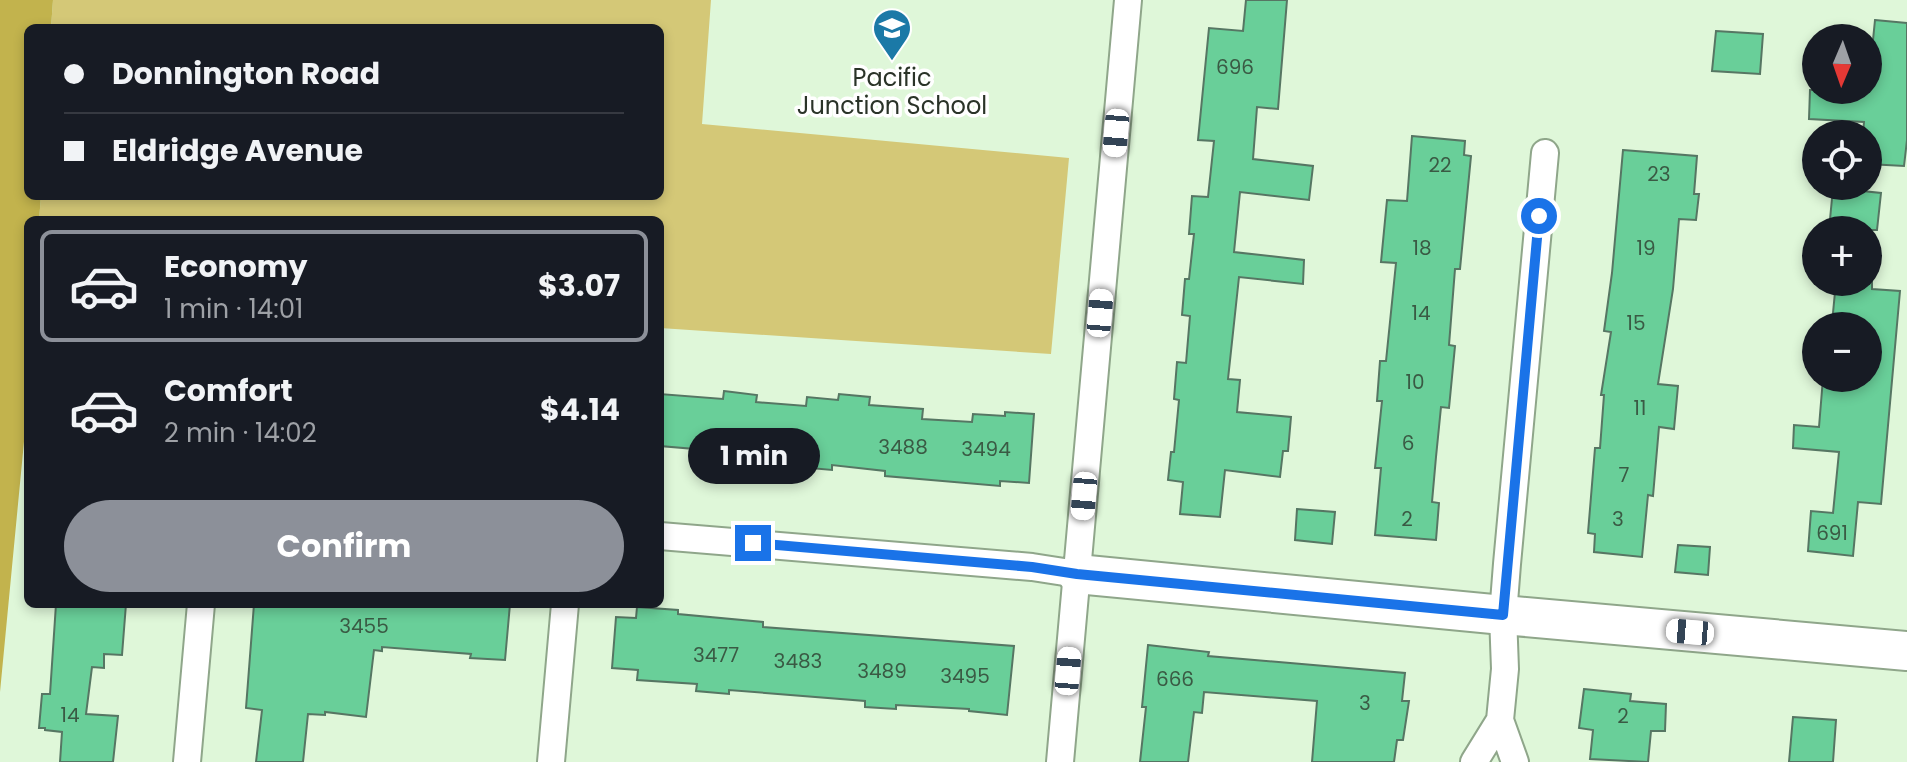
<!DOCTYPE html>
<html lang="en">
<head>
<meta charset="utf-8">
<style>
  :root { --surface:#171b24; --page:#242831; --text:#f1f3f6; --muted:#9ea1a6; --line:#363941; --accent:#8c9099 }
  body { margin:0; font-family:Poppins,sans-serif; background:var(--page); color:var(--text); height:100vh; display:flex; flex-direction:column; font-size:30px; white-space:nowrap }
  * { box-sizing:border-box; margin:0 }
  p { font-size:26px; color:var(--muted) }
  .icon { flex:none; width:44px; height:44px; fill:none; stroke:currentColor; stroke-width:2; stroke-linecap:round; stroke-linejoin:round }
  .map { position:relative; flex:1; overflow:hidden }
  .details { position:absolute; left:24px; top:216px; width:640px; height:392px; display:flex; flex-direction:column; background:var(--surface); border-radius:12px; box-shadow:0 4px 12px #0003 }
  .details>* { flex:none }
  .guide { position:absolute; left:24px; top:24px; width:640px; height:176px; border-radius:12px; box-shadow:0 4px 12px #0003; display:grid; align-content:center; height:176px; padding:0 40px; background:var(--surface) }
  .needle { width:52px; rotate:182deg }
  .controls { position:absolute; left:1802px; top:24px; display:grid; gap:16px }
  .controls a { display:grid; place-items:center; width:80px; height:80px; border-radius:50%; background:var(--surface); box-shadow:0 4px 12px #0003; font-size:40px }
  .end { position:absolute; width:36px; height:36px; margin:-18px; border:10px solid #1a73e8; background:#fff; box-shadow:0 0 0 4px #fff }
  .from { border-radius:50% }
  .bubble { position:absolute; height:56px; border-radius:28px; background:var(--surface); box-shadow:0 4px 12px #0003; font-size:26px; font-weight:700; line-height:56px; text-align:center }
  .car { position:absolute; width:24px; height:48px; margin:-24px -12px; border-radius:10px; box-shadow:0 0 6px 2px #0007; background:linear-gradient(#fff 24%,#345 0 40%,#fff 0 76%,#345 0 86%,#fff 0) }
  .guide b { display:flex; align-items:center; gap:28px; height:76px; font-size:30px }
  .guide b+b { border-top:2px solid var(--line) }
  .guide i { width:20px; height:20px; background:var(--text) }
  ul { padding:14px 0 0; list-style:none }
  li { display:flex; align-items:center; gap:24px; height:112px; margin:0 16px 12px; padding:0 24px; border:4px solid transparent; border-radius:12px }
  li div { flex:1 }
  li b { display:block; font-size:30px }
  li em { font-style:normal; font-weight:700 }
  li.active { border-color:var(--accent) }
  li>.icon { width:72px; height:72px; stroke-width:1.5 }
  .action { display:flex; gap:16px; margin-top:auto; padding:16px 40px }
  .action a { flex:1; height:92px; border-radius:48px; background:var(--accent); color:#fff; font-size:32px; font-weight:700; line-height:92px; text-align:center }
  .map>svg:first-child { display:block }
  .green { fill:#d4c877 }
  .forest { fill:#c2b34d }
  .building { fill:#69cf99; stroke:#567663; stroke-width:2 }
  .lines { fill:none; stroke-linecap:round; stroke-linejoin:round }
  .street-casing { stroke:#8fa68a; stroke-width:30 }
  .secondary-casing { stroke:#8fa68a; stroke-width:42 }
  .street { stroke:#fff; stroke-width:26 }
  .secondary { stroke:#fff; stroke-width:38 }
  .route { stroke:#1a73e8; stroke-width:10 }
  .labels { text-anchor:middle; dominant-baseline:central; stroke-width:7; stroke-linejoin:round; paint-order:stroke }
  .number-label { font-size:20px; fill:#3a5a44 }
  .poi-label { font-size:24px; fill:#2a3328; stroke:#fff }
</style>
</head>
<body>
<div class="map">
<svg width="1907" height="762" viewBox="0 0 1907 762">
  <rect width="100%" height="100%" fill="#dff7d9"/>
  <path class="green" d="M53,0H711L702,124L1069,158L1051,354L660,328V220H39L41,196H660V28H51Z"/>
  <path class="forest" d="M0,0H53L51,28H28V196H41L39,220H28V400L0,692Z"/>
  <path class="building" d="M1246,0H1287L1278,109L1257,107L1253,159L1313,166L1309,200L1240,192L1234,252L1304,260L1303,284L1239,277L1228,379L1240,380L1237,412L1291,417L1288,451H1283L1280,477L1225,470L1220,517L1180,514L1183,482L1168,480L1171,452H1174L1179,400L1174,399L1177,362L1186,363L1190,316L1182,315L1185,279H1189L1194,234H1189L1192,196L1208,197L1214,141L1198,140L1209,28L1243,31Z
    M1875,20L1907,23V140L1904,166L1868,164V134H1863L1864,122L1809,119L1810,90H1868Z
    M1716,31L1763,34L1760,74L1712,71Z
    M1412,136L1465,141L1464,155L1471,156L1460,269H1455L1449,345L1455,346L1449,408L1441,407L1436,457L1432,502L1439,503L1436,540L1375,535L1381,468H1375L1382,401H1377L1380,361H1386L1396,263L1381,262L1387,200L1407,201Z
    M1623,150L1697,156L1694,194H1699L1696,220L1679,219L1673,289L1658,384L1678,386L1674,429L1659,427L1653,496L1648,495L1642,557L1594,552L1595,534L1588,533L1595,448H1600L1604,395H1601L1611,332L1604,331L1612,273Z
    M1833,188L1881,193L1877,230H1829Z
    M1836,282H1872V289L1900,291L1881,504L1858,502L1853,556L1808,551L1811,511L1833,513L1839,452L1793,448L1794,425L1819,427L1823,378H1868V326L1832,323Z
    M724,391L757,395L756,402L806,406L807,397L838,400L839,394L870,397L869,405L923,409L922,419L972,422L973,414L1005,416V412L1034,414L1029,483L1000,481V486L885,476V471L832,465V470L718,460V451L660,446V394L723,399Z
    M1297,509L1335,512L1332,544L1295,540Z
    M1678,545L1710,547L1708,575L1675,572Z
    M56,604H126L122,655L104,654V668L92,667L86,714L118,716L113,762H60L62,732L45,730V728H39L42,694H50Z
    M254,604H510L505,660L470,658L471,654L382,647V651L374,650L366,717L325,712V715L308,714L303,762H256L262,710L246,708Z
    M637,607L678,610V614L763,622V627L1014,646L1007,715L969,711V709L896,705V709L865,707V701L729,690V694L696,691L697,684L637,680L638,670L612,668L616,617L636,618Z
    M1148,645L1209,652L1208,656L1405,673L1402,701H1409L1403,740H1397L1394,762H1312L1317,701L1204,692L1202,713L1194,712L1188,762H1140L1146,707H1142Z
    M1584,689L1631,694L1630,701L1666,704L1665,731H1651L1648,762L1590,759L1593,730L1579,728Z
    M1793,717L1836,720L1833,762H1789Z"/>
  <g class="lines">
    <defs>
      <path id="street" d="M660,536L1032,567L1077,574
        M1500,720L1505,669L1503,615L1507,564L1545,153
        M187,762L201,604
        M551,762L565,604
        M1060,762L1128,0
        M1474,762L1500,720L1515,762"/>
      <path id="secondary" d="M1077,574L1503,615L1907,651"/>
    </defs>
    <use href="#street" class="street-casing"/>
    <use href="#secondary" class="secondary-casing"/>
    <use href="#street" class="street"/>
    <use href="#secondary" class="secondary"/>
  </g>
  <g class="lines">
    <path class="route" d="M753,543L1032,567L1077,574L1503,615L1539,216"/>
  </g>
  <defs>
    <symbol id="school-pin" viewBox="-11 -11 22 30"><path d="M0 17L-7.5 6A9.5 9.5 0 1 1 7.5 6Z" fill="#1b79a7" stroke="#fff"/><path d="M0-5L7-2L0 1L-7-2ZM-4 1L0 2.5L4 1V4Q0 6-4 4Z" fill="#fff"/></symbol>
  </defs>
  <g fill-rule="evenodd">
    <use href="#school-pin" x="870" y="6" width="44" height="60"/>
  </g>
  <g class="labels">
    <g class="number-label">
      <text x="1235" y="67">696</text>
      <text x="1440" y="165">22</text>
      <text x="1659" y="174">23</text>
      <text x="1422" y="248">18</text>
      <text x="1646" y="248">19</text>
      <text x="1421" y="313">14</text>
      <text x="1636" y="323">15</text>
      <text x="1415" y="382">10</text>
      <text x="1640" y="408">11</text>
      <text x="1408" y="443">6</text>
      <text x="903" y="447">3488</text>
      <text x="986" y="449">3494</text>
      <text x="1624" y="475">7</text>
      <text x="1407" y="519">2</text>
      <text x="1618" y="519">3</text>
      <text x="1832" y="533">691</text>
      <text x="364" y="626">3455</text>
      <text x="716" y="655">3477</text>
      <text x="798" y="661">3483</text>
      <text x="882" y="671">3489</text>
      <text x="965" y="676">3495</text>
      <text x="1175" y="679">666</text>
      <text x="1365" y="703">3</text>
      <text x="70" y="715">14</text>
      <text x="1623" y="716">2</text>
    </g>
    <g class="poi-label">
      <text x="892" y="77">Pacific<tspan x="892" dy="28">Junction School</tspan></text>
    </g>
  </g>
</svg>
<div class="controls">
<a><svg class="needle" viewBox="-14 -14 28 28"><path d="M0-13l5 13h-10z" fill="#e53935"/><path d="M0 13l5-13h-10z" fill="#9ea1a6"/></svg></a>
<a><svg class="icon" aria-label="locate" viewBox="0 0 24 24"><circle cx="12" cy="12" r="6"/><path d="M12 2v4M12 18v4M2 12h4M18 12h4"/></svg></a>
<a>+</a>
<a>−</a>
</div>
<i class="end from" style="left:1539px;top:216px"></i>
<i class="end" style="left:753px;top:543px"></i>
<div class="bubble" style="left:688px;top:428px;width:132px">1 min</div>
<i class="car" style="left:1116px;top:133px;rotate:185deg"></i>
<i class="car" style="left:1100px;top:313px;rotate:5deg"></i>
<i class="car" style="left:1084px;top:496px;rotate:185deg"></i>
<i class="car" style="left:1690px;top:632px;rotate:275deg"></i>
<i class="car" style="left:1068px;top:671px;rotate:5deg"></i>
<div class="guide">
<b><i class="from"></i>Donnington Road</b>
<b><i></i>Eldridge Avenue</b>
</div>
<section class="details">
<ul>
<li class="active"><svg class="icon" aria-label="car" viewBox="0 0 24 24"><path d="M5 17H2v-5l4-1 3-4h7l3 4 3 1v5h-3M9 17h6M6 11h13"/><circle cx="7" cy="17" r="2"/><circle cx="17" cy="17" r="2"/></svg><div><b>Economy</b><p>1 min · 14:01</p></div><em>$3.07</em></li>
<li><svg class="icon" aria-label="car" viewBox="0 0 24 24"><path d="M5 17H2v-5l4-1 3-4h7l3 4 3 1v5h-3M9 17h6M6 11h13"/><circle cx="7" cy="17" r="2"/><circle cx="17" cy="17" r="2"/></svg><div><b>Comfort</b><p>2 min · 14:02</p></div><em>$4.14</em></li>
</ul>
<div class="action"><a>Confirm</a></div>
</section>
</div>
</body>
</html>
